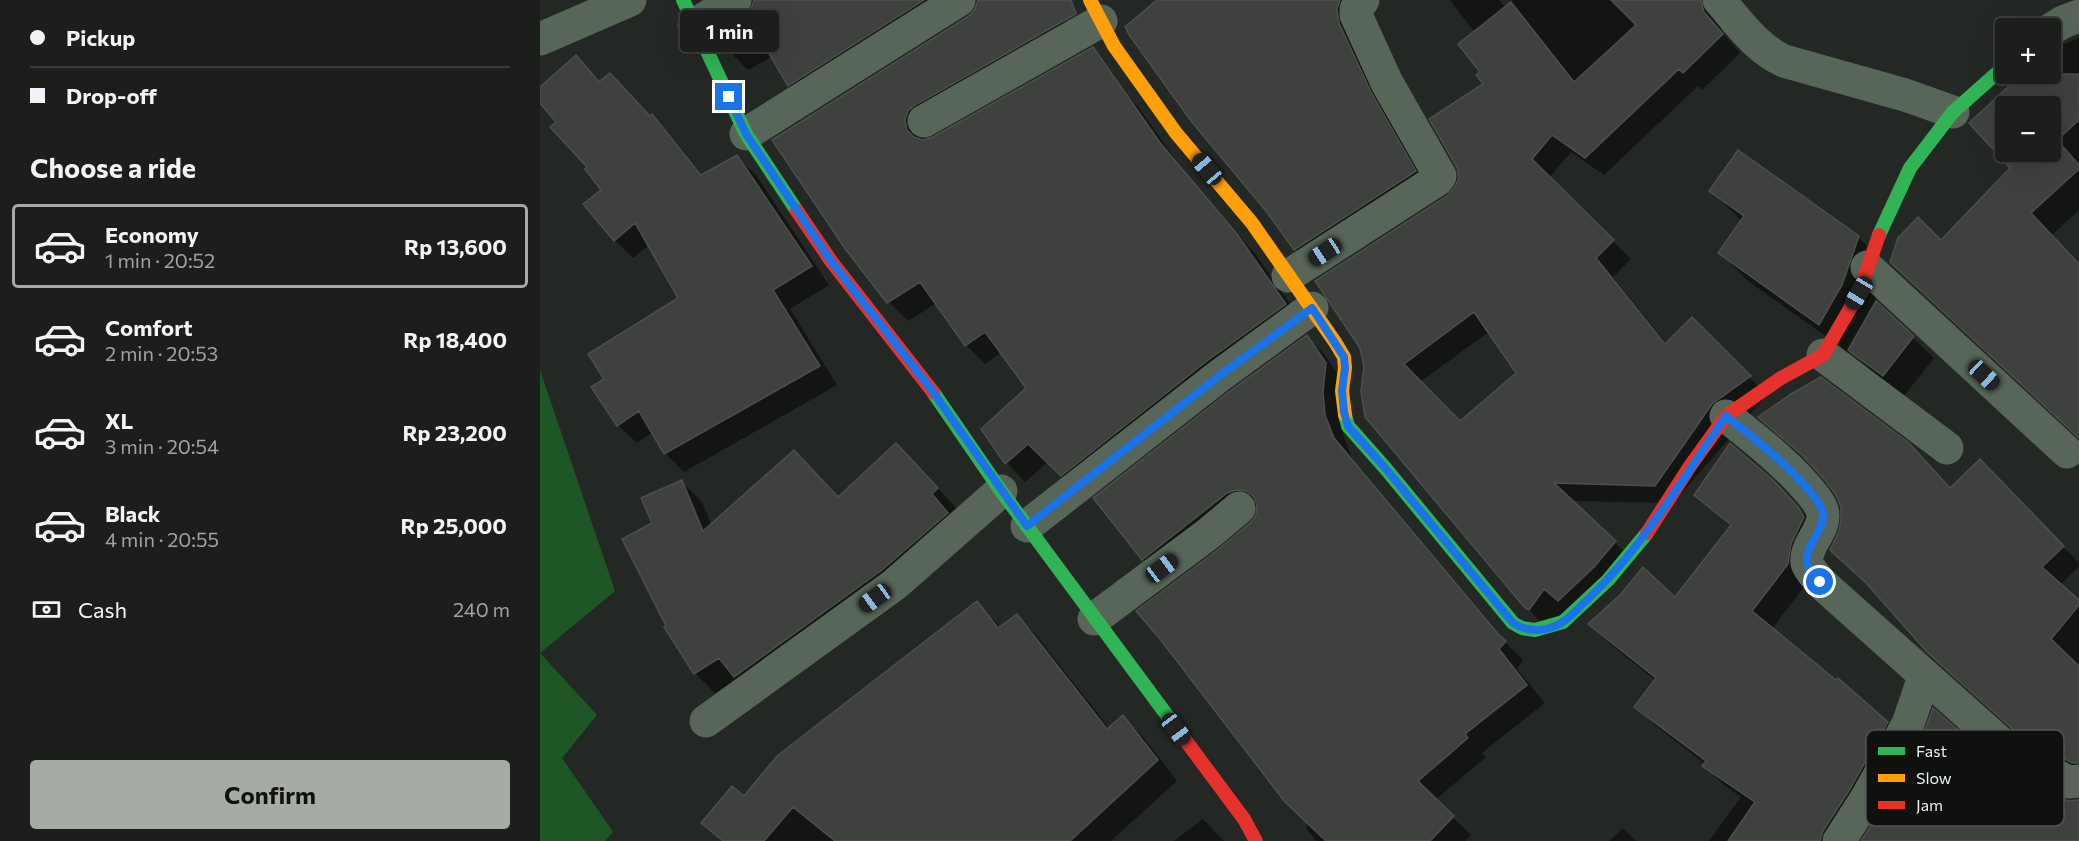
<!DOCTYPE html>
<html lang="en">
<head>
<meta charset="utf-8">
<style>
  :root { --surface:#1b1e1b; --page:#282b28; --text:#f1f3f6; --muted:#a0a2a3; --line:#393c3a; --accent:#a6aba6 }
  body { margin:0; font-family:Commissioner,sans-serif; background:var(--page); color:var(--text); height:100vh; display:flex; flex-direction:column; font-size:22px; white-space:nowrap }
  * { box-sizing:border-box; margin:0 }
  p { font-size:20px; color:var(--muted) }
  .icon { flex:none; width:33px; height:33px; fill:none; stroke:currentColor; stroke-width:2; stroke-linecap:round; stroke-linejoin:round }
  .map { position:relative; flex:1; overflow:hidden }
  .details { display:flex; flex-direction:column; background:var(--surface); width:540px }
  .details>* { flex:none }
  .hud { display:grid; align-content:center; height:132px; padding:0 30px; background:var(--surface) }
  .tools { position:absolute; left:1455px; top:18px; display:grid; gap:12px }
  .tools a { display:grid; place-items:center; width:66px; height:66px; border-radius:6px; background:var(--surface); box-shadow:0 6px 24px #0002,0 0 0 2px var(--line); font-size:30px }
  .end { position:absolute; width:27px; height:27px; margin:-14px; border:8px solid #1a73e8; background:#fff; box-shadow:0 0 0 3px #fff }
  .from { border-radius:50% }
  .bubble { position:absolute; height:42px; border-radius:6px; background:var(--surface); box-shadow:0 6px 24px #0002,0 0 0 2px var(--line); font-size:20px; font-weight:700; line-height:42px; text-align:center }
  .car { position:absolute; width:18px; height:36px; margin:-18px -9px; border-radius:8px; box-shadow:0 0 4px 2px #0007; background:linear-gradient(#222 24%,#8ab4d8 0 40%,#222 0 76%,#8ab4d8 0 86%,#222 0) }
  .hud b { display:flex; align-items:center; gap:21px; height:57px; font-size:22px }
  .hud b+b { border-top:2px solid var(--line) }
  .hud i { width:15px; height:15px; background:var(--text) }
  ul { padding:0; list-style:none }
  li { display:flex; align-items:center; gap:18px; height:84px; margin:0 12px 9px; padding:0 18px; border:3px solid transparent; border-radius:6px }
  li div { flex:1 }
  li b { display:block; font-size:22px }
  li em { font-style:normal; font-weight:700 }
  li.current { border-color:var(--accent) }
  li>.icon { width:54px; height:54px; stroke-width:1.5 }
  h2 { padding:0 30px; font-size:27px; line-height:72px }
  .pay { display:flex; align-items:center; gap:15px; height:66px; padding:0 30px; font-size:22px }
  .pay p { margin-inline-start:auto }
  .action { display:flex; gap:12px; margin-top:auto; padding:12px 30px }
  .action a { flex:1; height:69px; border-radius:6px; background:var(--accent); color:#111; font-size:24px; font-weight:700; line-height:69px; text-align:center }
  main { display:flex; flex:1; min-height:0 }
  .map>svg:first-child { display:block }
  .green { fill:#1f5626 }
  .shadow { fill:#0007; fill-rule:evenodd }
  .building { fill:#3f413f; stroke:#4b504b; stroke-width:1.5; fill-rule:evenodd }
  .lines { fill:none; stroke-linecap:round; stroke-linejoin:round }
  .street { stroke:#576658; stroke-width:33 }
  .fast { stroke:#30b455; stroke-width:14 }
  .slow { stroke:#ff9f0a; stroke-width:14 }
  .jam { stroke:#e5322d; stroke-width:14 }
  .route { stroke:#1a73e8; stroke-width:8 }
  .key { fill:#0e110e; stroke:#515451; stroke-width:1.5 }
  .key-label { font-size:16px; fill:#ecf1ec }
</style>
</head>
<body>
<main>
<section class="details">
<div class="hud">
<b><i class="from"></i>Pickup</b>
<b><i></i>Drop-off</b>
</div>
<h2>Choose a ride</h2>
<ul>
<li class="current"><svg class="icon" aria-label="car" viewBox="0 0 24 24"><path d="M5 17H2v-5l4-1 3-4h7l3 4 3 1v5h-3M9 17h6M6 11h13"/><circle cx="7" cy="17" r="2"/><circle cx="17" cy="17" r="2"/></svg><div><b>Economy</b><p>1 min · 20:52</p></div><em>Rp 13,600</em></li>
<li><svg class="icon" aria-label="car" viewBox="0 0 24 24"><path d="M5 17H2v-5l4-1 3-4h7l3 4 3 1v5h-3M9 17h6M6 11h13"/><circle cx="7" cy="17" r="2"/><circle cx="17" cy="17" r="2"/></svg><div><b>Comfort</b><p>2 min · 20:53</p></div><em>Rp 18,400</em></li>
<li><svg class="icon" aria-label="car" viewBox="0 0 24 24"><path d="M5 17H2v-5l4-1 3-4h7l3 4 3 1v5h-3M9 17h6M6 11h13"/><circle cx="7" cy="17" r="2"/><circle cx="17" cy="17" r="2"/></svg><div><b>XL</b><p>3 min · 20:54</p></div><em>Rp 23,200</em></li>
<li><svg class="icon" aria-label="car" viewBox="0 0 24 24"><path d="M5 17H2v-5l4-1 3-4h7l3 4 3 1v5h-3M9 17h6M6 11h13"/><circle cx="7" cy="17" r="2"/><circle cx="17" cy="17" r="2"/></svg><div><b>Black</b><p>4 min · 20:55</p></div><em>Rp 25,000</em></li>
</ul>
<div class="pay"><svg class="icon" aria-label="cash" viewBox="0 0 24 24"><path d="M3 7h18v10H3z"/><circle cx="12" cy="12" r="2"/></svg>Cash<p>240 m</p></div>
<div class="action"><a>Confirm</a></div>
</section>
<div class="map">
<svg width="1539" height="841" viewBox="0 0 1539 841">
  <rect width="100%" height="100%" fill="#242824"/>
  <path class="green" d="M0,370L75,591L0,653L57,715L22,758L73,832L65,841H0Z"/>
  <path class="shadow" d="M215,0H437L428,3L268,104L249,85L233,56L208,70L189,51L206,17L213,9Z
    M439,0H511L539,41L386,131L384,141L584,93L599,108L640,166L716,255L764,324L541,494L508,462L485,482L467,463L443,429L488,388L462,352L445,364L426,345L397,303L368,321L349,302L234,140L430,17L437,9Z
    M619,0H807L892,189L772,267L755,249Z
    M910,0H959L965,7L972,0H1171L1182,32L1200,53L1162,90L1158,86L1064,175L1031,152L1009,178L1091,259L1073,277L1127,344L1152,320L1227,395L1133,503L1031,501L1093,560L1005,626L986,607L826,416L920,178L945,85L935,33ZM949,332L978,373L920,423L880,382Z
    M1539,38V161L1537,163L1539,165V210L1512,235L1539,265V437L1351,262L1401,242L1472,168L1431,123L1485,74H1510V50ZM1466,106H1510V152H1466Z
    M36,57L61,83L110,118L112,116L130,135L163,175L197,157L216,175L289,285L250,309L297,385L144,472L125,453L113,432L97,443L78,425L66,379L140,298L109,245L93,258L75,240L64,190L18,122L0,101V89Z
    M1171,191L1318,237L1347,266L1335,302L1394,358L1364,396L1331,371L1310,350L1308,352L1208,281L1180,253L1202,221Z
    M767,337L785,355L803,383V434L812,458L967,644L983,660L977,669L1005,703L942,753L946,757L895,800L931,835L925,841H776L766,828L769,824L680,550L712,523L718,514L719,508L714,507L621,577L603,559Z
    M1220,417L1411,490L1458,479L1539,563V567L1520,585L1539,603V774L1497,751L1389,652L1301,531L1302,507L1297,494L1275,467Z
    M376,465L417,509L427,533L175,693L155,673L114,524L142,482L162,502L172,526L299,499Z
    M1155,495L1253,502L1277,528L1267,583L1232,629L1347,723L1366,743L1309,841H1169L1201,797L1184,785L1164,766L1165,764L1116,726L1096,707L1116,681L1069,643L1050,624L1135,599L1191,527Z
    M437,603L461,628L477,616L497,636L570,729L583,717L603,737L637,781L571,841H182L163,823L204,798Z
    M663,819L684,841H634Z
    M1083,828L1096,841H1069Z"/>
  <path class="building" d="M214,0H384L248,86L218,35L188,52L179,32L205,16L211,9Z
    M438,0H531L536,14L375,105L368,111L365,120L367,130L374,137L383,140L393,137L553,47L621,144L697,234L746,304L667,361L521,476L488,444L465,464L441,429L486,388L445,332L425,346L380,282L347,303L306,250L232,140L429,16L435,9Z
    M617,0H800L797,9L799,23L831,92L876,171L754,250L726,211L651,121L590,36L585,27Z
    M1071,0H1161L1164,12L1183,34L1143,73L1139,69L1045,158L1012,135L992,159L1074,240L1056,258L1125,344L1152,317L1211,376L1172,404L1115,486L1014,483L1076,541L1054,567L1018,601L1004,589L989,610L985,608L825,417L821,391L824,366L820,348L775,281L907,196L915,187L919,178L917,167L889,119L943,84L936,75L940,72L918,44L971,2L1034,82L1096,25ZM934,312L976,373L920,421L864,364Z
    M36,55L59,82L70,73L110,116L112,114L161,175L197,155L272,266L233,290L280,366L124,454L99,411L77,426L51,387L64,379L48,354L138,298L95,223L74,241L43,204L61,190L45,169L47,167L10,127L16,122L0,103V87Z
    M1482,74H1539V120L1517,140L1539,165V169L1491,213L1539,264V438L1350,262L1358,238L1378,217L1401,240L1470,168L1429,123ZM1466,106H1510V152H1466Z
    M1198,150L1319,236L1302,285L1279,325L1178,253L1204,216L1169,191Z
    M1336,301L1374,336L1343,376L1308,350Z
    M767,335L786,363L783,392L785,415L794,438L959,635L966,641L959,649L987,685L925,734L928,738L878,781L914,816L890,841H786L745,802L620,639L596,611L679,549L711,522L716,515L717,505L713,496L706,491L696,490L687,493L602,560L553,498L690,391Z
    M1281,377L1369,443L1410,488L1440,459L1524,546L1502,567L1539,600V605L1511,639L1539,666V763H1532L1477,733L1388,653L1325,582L1290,550L1299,531L1301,520V507L1296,495L1285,480L1261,454L1218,417L1251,394Z
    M356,443L398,488L392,494L408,513L342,570L194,677L179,658L154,674L124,627L126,626L82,539L112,523L101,498L142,480L163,531L254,450L298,497Z
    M1190,443L1234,481L1258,507L1264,517L1251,544L1248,564L1212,611L1296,680L1298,678L1348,722L1310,789L1283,831L1280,841H1188L1215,802L1162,766L1166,761L1094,707L1116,678L1048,624L1081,594L1103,567L1135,597L1191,525L1154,495Z
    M437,601L458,628L477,614L567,729L583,715L618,760L530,841H295L253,807L224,841H183L161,823L192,786L204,796L237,756Z
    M1393,708L1457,764L1519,798L1529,801L1539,800V841H1321L1342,808L1384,733Z"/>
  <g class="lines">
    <path class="street" d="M1179,0C1199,23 1216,48 1244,61L1365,95L1413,112
      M154,25L195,0
      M1510,30L1523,22L1539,16
      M0,39L90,0
      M384,121L561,21
      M206,134L419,0
      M1327,267L1527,452
      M748,276L897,180L900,176L847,83L816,15V9L823,0
      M1283,355L1407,448
      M1186,416C1214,438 1242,460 1266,487C1272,494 1279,501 1282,510C1288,529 1264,544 1267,563C1269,570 1276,576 1280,582L1466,748L1528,782L1539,781
      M487,526L679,376L772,308
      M554,619L668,534L699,508
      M166,721L354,585L461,491
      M1299,841L1326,799L1368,724L1384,677"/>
    <path class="fast" d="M143,0L206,134L257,211
      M1339,235L1370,168L1413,112L1466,65
      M393,392L461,491L643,737
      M805,415L808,426L846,469L973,623L982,628L995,630L1023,622L1068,580L1107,533"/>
    <path class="slow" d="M550,0L574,46L636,133L712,223L795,342L804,357L805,368L802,391L805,415"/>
    <path class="jam" d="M257,211L291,261L393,392
      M1107,533L1150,466L1186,416L1241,378L1283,355L1319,293L1339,235
      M643,737L704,819L716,841"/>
  </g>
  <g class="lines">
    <path class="route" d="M189,97L206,134L291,261L391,389L487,526L679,376L772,308L804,357L805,368L802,391L804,412L808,426L846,469L973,623C988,633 1009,632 1024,621C1033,615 1040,606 1048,599C1104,546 1142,479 1186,416C1214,438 1242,460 1266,487C1272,494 1279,501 1282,510C1288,529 1264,544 1267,563C1269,570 1276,576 1280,582"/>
  </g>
  <rect x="1326" y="730" width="198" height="96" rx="9" class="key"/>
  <rect x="1338" y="747" width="27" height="8" fill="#30b455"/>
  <rect x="1338" y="774" width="27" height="8" fill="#ff9f0a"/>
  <rect x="1338" y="801" width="27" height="8" fill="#e5322d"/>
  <g class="key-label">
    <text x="1376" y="757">Fast</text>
    <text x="1376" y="784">Slow</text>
    <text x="1376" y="811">Jam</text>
  </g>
</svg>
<div class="tools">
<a>+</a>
<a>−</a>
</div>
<i class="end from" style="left:1280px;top:582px"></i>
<i class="end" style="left:189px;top:97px"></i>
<div class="bubble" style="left:140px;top:10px;width:99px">1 min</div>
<i class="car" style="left:667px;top:169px;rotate:320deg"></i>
<i class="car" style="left:785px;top:252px;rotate:237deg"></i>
<i class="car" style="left:1319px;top:293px;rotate:211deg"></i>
<i class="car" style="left:1444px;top:375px;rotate:133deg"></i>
<i class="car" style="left:622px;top:568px;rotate:53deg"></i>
<i class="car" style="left:335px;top:598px;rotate:234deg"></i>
<i class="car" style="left:636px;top:729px;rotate:143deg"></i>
</div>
</main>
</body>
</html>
